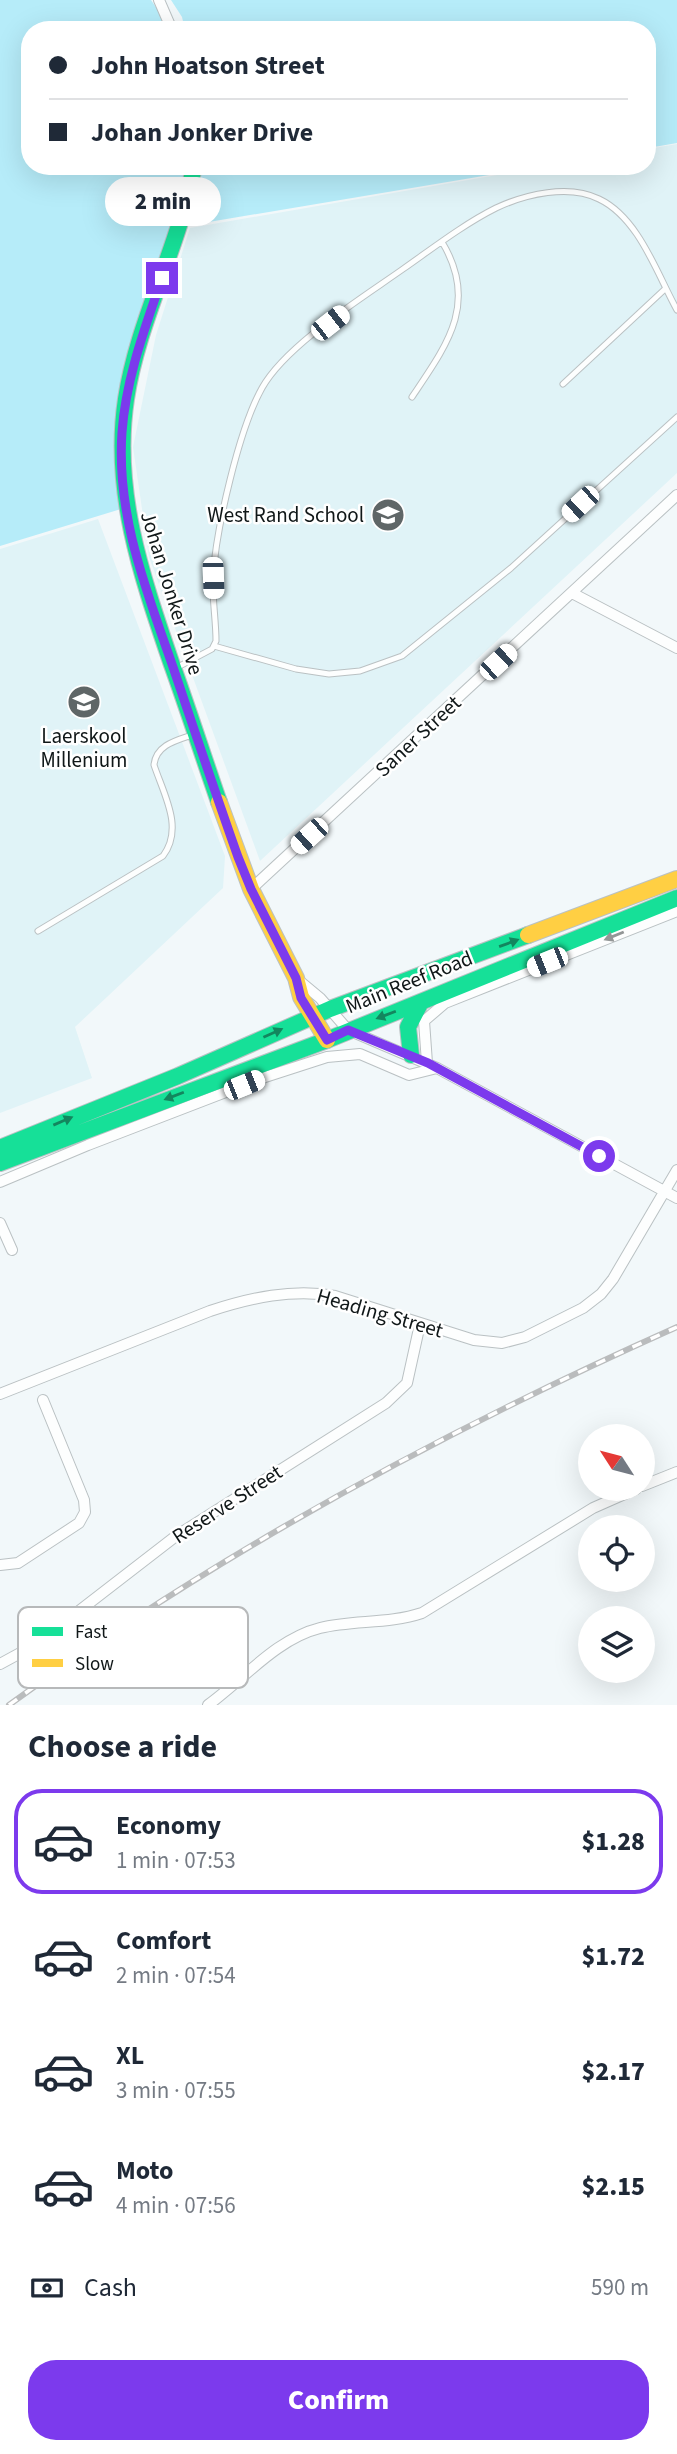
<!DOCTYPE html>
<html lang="en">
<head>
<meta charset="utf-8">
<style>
  :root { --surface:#fff; --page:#f6f6f7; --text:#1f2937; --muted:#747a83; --line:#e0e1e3; --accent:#7c3aed }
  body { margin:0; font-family:"Source Sans 3",sans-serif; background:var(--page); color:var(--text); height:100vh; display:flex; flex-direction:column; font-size:26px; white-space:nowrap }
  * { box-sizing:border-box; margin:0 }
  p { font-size:23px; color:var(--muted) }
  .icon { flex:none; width:38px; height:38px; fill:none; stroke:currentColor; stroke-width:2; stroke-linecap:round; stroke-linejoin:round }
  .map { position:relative; height:1705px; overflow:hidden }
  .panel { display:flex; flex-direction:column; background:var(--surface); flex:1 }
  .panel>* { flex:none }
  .guide { position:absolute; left:21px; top:21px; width:635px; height:154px; border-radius:28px; box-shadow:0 7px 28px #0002; display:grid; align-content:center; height:154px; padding:0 28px; background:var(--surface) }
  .needle { width:46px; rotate:306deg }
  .controls { position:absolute; left:578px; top:1424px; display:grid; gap:14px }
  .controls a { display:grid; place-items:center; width:77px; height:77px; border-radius:50%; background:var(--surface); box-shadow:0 7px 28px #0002; font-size:35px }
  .end { position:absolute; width:32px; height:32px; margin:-16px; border:9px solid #7c3aed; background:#fff; box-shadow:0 0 0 4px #fff }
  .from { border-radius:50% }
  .bubble { position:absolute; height:49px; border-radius:24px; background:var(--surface); box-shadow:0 7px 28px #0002; font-size:23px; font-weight:800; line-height:49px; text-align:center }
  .car { position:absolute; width:21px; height:42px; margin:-21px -10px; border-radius:9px; box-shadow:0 0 5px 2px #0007; background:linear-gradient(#fff 24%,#345 0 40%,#fff 0 76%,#345 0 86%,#fff 0) }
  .guide b { display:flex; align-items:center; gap:24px; height:66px; font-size:26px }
  .guide b+b { border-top:2px solid var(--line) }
  .guide i { width:18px; height:18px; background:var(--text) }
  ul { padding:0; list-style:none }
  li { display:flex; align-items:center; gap:21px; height:105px; margin:0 14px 10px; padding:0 14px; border:4px solid transparent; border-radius:28px }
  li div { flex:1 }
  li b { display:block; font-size:26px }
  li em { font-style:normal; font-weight:800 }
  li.current { border-color:var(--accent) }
  li>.icon { width:63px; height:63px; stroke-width:1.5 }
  h2 { padding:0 28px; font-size:32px; line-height:84px }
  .pay { display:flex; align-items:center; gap:18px; height:77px; padding:0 28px; font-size:26px }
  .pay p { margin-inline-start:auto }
  .primary-button { display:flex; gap:14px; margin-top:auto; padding:14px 28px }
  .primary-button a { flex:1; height:80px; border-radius:28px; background:var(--accent); color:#fff; font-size:28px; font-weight:800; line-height:80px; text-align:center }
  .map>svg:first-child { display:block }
  .built { fill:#e0f3f7 }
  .green { fill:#b6ecf9 }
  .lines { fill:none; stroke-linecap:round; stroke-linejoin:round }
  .lane-casing { stroke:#bac1c3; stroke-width:7 }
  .street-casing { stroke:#bac1c3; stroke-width:12 }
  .fast-casing { stroke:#bac1c3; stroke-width:18 }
  .slow-casing { stroke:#bac1c3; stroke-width:18 }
  .lane { stroke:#fdfefe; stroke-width:5 }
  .street { stroke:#fdfefe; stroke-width:10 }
  .fast { stroke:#16e098; stroke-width:16 }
  .slow { stroke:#ffcf43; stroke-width:16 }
  .rail-casing { stroke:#babcbd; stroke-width:6 }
  .rail { stroke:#fff; stroke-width:3.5; stroke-dasharray:10; stroke-linecap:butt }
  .oneway { fill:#929696 }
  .oneway2 { fill:#13865e }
  .route { stroke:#7c3aed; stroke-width:9 }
  .labels { text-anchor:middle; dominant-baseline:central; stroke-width:5; stroke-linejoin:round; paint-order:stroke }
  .poi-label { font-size:21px; fill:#101718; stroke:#fff; text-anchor:end }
  .street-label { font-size:21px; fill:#101718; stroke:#fff }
  .key { fill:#fff; stroke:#b7b9ba; stroke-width:2 }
  .key-label { font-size:19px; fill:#101718 }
</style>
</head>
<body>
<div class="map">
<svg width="677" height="1705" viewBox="0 0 677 1705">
  <rect width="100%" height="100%" fill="#f2f8fa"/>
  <path class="built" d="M677,144V473L260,861L149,557L133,447L156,335L190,228L549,166H648V149Z
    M98,519L225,856L223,888L75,1027L92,1078L0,1113V549Z"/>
  <path class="green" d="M0,0H151L164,19L167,30H30V166H186L166,248L138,327L121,509L0,546Z
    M171,0H677V143L648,148V30H185L182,17Z
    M203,166H542L191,225Z"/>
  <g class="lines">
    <defs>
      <path id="lane" d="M563,384L665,289
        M412,397C447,345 479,303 442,242
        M214,646L296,669L329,674L360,671L402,656L511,568L677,417
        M176,668L212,649L216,641C216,620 212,598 213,577C216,529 239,429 262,388C286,345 362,298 403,269C433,248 464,224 496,208C526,194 569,184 599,199C639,218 657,274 677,310
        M38,931L163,856C184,828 164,795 154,765C156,744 178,740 195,734"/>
      <path id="street" d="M159,0L172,30
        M572,593L677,648
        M251,889L677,495
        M296,978L320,998L348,1030L437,1068L677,1198
        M427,1063L424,1021L445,1003L677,911
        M0,1182L88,1145L262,1078L327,1057L360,1054L409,1075L437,1068
        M0,1223L12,1250
        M0,1394L210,1311C250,1298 293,1288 335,1296L474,1340L502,1343L525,1337L583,1308L601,1294L613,1279L677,1170
        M642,1486L677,1472
        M0,1565L18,1563L79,1523L85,1512L84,1500L43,1400
        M0,1664L35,1645L176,1536L386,1403L407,1383L420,1324
        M208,1705C243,1680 276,1639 320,1628C354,1620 389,1624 422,1613L593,1508L636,1489"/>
      <path id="fast" d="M194,166C180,246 138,319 126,399C112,491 142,577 171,662C188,709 203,756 219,802
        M411,1055L408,1027L421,1002
        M0,1148L178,1076L330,1009L528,935
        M0,1163L327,1040L677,898"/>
      <path id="slow" d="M219,802L251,889L296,978L301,997L327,1040
        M528,935L677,879"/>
    </defs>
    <use href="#lane" class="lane-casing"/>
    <use href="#street" class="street-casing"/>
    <use href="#fast" class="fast-casing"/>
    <use href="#slow" class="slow-casing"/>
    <use href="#lane" class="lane"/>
    <use href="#street" class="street"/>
    <use href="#fast" class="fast"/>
    <use href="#slow" class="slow"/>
    <defs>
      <path id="rail" d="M9,1705C216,1554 444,1431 677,1327"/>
    </defs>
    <use href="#rail" class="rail-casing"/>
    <use href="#rail" class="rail"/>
  </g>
  <defs><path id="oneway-solid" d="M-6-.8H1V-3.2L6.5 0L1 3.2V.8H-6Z" transform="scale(1.75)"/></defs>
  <use class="oneway" href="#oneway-solid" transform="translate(614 936) rotate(158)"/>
  <g class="oneway2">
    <use href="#oneway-solid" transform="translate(509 943) rotate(-20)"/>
    <use href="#oneway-solid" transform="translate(386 1015) rotate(159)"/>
    <use href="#oneway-solid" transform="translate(273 1033) rotate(-24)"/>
    <use href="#oneway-solid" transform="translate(174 1096) rotate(159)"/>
    <use href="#oneway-solid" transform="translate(63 1121) rotate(-23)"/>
  </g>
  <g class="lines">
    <path class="route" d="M162,278C145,328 126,378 122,432C116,516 147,592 174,670C195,732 216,795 238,857L251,889L296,978L301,998L327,1040L348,1030L428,1063L599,1156"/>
  </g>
  <defs>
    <symbol id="school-disc" viewBox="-11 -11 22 22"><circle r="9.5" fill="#5f6667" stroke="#fff"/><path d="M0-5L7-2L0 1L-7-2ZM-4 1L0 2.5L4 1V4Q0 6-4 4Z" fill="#fff"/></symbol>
  </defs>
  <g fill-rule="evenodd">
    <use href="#school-disc" x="369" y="496" width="38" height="38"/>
    <use href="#school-disc" x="65" y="683" width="38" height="38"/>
  </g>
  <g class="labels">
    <g class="poi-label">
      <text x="364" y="515">West Rand School</text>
      <text x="84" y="736" text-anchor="middle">Laerskool<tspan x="84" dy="24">Millenium</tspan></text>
    </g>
    <g class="street-label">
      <text transform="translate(172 593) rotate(73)">Johan Jonker Drive</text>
      <text transform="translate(418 736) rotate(-43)">Saner Street</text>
      <text transform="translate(409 982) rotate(-22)">Main Reef Road</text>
      <text transform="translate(380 1313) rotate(16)">Heading Street</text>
      <text transform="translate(227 1504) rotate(-33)">Reserve Street</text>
    </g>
  </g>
  <rect x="18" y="1607" width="230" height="81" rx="10" class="key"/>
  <rect x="32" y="1627" width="31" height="9" fill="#16e098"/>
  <rect x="32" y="1659" width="31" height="8" fill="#ffcf43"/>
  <g class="key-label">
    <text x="75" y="1638">Fast</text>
    <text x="75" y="1670">Slow</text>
  </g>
</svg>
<div class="controls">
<a><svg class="needle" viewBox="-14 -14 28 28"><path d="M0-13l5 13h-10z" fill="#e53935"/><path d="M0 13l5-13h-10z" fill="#747a83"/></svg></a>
<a><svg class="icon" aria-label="locate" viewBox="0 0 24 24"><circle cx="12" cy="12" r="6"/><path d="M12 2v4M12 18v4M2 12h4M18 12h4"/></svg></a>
<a><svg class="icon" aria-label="layers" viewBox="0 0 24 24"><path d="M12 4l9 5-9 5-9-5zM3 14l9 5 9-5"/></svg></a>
</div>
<i class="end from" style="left:599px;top:1156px"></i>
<i class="end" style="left:162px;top:278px"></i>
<div class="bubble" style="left:105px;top:177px;width:116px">2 min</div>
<i class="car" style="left:330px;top:323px;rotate:52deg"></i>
<i class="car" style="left:580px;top:504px;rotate:227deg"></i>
<i class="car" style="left:213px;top:578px;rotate:178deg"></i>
<i class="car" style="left:498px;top:662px;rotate:47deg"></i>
<i class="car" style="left:309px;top:836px;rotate:228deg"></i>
<i class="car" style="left:547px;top:962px;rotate:248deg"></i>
<i class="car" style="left:244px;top:1085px;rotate:68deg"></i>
<div class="guide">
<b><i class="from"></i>John Hoatson Street</b>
<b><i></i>Johan Jonker Drive</b>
</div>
</div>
<section class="panel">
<h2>Choose a ride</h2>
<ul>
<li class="current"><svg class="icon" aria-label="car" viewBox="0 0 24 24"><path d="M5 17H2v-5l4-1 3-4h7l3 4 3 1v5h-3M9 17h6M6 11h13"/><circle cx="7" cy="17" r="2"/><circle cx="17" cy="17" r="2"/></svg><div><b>Economy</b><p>1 min · 07:53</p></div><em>$1.28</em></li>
<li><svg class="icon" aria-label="car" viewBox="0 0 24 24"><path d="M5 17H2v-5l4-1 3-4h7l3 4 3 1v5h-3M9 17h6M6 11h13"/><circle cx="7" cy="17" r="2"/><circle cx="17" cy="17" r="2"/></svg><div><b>Comfort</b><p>2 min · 07:54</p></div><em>$1.72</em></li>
<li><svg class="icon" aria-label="car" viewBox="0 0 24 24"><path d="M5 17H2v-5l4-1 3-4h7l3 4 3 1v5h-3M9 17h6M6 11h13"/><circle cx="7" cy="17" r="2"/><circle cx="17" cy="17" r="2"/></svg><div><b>XL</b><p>3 min · 07:55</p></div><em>$2.17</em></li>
<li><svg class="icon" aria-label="car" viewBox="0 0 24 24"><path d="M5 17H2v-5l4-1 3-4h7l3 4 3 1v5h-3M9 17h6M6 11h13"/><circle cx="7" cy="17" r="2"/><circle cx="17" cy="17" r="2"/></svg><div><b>Moto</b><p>4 min · 07:56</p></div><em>$2.15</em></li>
</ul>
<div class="pay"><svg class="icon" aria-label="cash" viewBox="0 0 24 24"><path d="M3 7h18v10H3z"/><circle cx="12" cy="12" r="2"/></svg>Cash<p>590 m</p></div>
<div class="primary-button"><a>Confirm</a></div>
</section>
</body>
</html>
